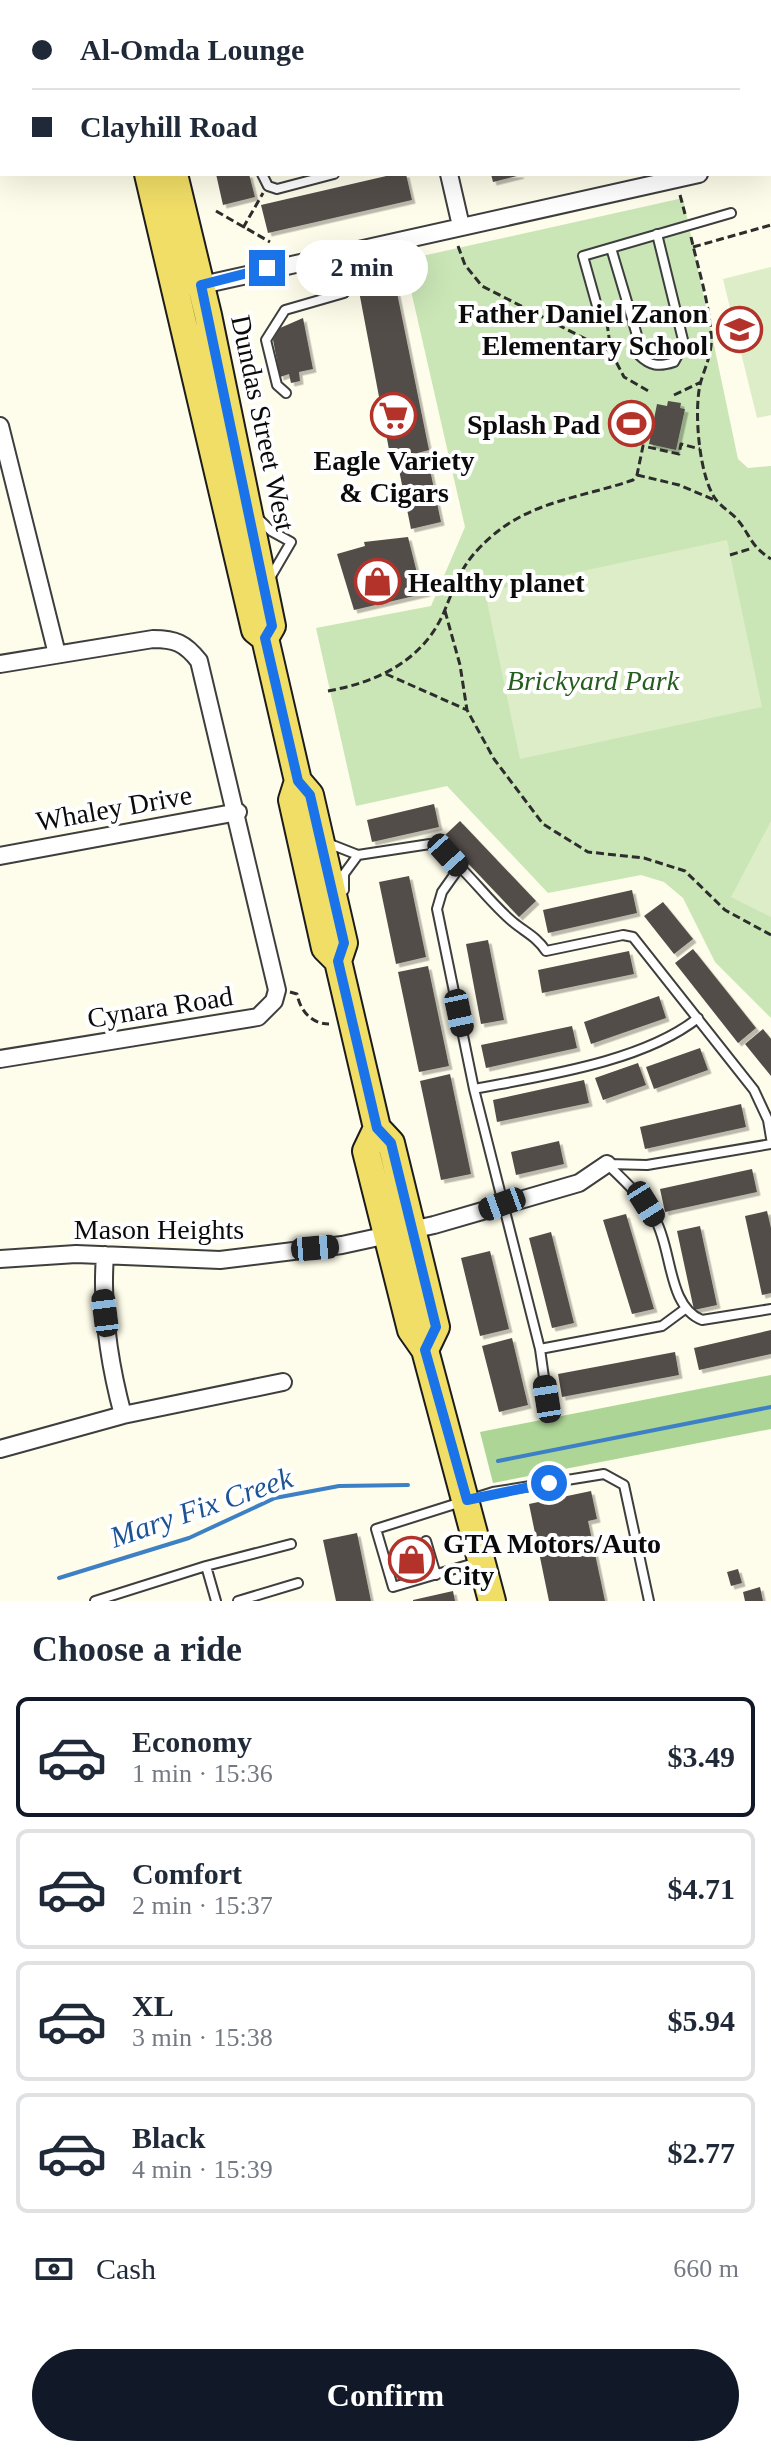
<!DOCTYPE html>
<html lang="en">
<head>
<meta charset="utf-8">
<style>
  :root { --surface:#fff; --page:#f2f2f3; --text:#1f2937; --muted:#747a83; --line:#e0e1e3; --accent:#111827 }
  body { margin:0; font-family:Georgia,serif; background:var(--page); color:var(--text); height:100vh; display:flex; flex-direction:column; font-size:30px; white-space:nowrap }
  * { box-sizing:border-box; margin:0 }
  p { font-size:26px; color:var(--muted) }
  .icon { flex:none; width:44px; height:44px; fill:none; stroke:currentColor; stroke-width:2; stroke-linecap:round; stroke-linejoin:round }
  .map { position:relative; height:1601px; overflow:hidden }
  .side { display:flex; flex-direction:column; background:var(--surface); flex:1 }
  .side>* { flex:none }
  .banner { position:absolute; left:0px; top:0px; width:772px; height:176px; box-shadow:0 8px 32px #0002; display:grid; align-content:center; height:176px; padding:0 32px; background:var(--surface) }
  .end { position:absolute; width:36px; height:36px; margin:-18px; border:10px solid #1a73e8; background:#fff; box-shadow:0 0 0 4px #fff }
  .from { border-radius:50% }
  .bubble { position:absolute; height:56px; border-radius:28px; background:var(--surface); box-shadow:0 8px 32px #0002; font-size:26px; font-weight:700; line-height:56px; text-align:center }
  .car { position:absolute; width:24px; height:48px; margin:-24px -12px; border-radius:10px; box-shadow:0 0 6px 2px #0007; background:linear-gradient(#222 24%,#8ab4d8 0 40%,#222 0 76%,#8ab4d8 0 86%,#222 0) }
  .banner b { display:flex; align-items:center; gap:28px; height:76px; font-size:30px }
  .banner b+b { border-top:2px solid var(--line) }
  .banner i { width:20px; height:20px; background:var(--text) }
  ul { padding:0; list-style:none }
  li { display:flex; align-items:center; gap:24px; height:120px; margin:0 16px 12px; padding:0 16px; border:4px solid var(--line); border-radius:12px }
  li div { flex:1 }
  li b { display:block; font-size:30px }
  li em { font-style:normal; font-weight:700 }
  li.selected { border-color:var(--accent) }
  li>.icon { width:72px; height:72px; stroke-width:1.5 }
  h2 { padding:0 32px; font-size:36px; line-height:96px }
  .pay { display:flex; align-items:center; gap:20px; height:88px; padding:0 32px; font-size:30px }
  .pay p { margin-inline-start:auto }
  .action { display:flex; gap:16px; margin-top:auto; padding:16px 32px }
  .action a { flex:1; height:92px; border-radius:48px; background:var(--accent); color:#fff; font-size:32px; font-weight:700; line-height:92px; text-align:center }
  .map>svg:first-child { display:block }
  .green { fill:#cae6b6 }
  .forest { fill:#acd596 }
  .pitch { fill:#dcedc7 }
  .water { fill:#b2d3f2; stroke:#3d80c5; stroke-width:2 }
  .lines { fill:none; stroke-linecap:round; stroke-linejoin:round }
  .stream { stroke:#3d80c5; stroke-width:4 }
  .building { fill:#534d48; filter:url(#shadow) }
  .service-casing { stroke:#3e3e3e; stroke-width:12 }
  .pedestrian-casing { stroke:#3e3e3e; stroke-width:16 }
  .minor-casing { stroke:#3e3e3e; stroke-width:20 }
  .primary-casing { stroke:#1c1c1c; stroke-width:30 }
  .path { stroke:#2d2d2d; stroke-width:3; stroke-dasharray:8 4; stroke-linecap:butt }
  .service { stroke:#fff; stroke-width:8 }
  .pedestrian { stroke:#fff; stroke-width:12 }
  .minor { stroke:#fff; stroke-width:16 }
  .primary { stroke:#f1de67; stroke-width:26 }
  .route { stroke:#1a73e8; stroke-width:10 }
  .labels { text-anchor:middle; dominant-baseline:central; stroke-width:8; stroke-linejoin:round; paint-order:stroke }
  .poi-label { font-size:28px; font-weight:bold; fill:#0b0b0b; stroke:#fff; text-anchor:end }
  .street-label { font-size:28px; fill:#0b0b0b; stroke:#fff }
  .park-label { font-size:28px; font-style:italic; fill:#265e20; stroke:#fff }
  .water-label { font-size:30px; font-style:italic; fill:#1c5395; stroke:#fff }
</style>
</head>
<body>
<div class="map">
<svg width="771" height="1601" viewBox="0 0 771 1601">
  <defs>
    <filter id="shadow"><feDropShadow dx="3.5" dy="3.5" stdDeviation="0" flood-color="#0004"/></filter>
  </defs>
  <rect width="100%" height="100%" fill="#fefcea"/>
  <path class="green" d="M683,198L738,459L748,468L771,466V1018L715,962L683,898L664,882L641,875L548,893L447,786L356,806L316,628L431,606L465,527L404,260Z"/>
  <path class="forest" d="M771,1375V1429L493,1483L480,1432Z"/>
  <path class="pitch" d="M771,267V415L757,418L723,279Z
    M727,540L762,707L520,759L485,592Z
    M771,821V917L731,897Z"/>
  <path class="water" d="M645,406L636,445L622,434L621,421L633,407Z"/>
  <g class="lines">
    <path class="stream" d="M498,1461L771,1407
      M59,1578L189,1538L275,1498L339,1486L408,1485"/>
  </g>
  <path class="building" d="M216,174H249L255,197L223,205Z
    M395,174H406L412,200L268,233L261,205Z
    M491,174H520L521,175L493,182Z
    M394,278L429,450L391,460L358,286Z
    M303,318L313,369L299,372L300,381L291,383L289,374L280,377L273,340L280,328Z
    M668,401L681,403L680,408L685,409L676,450L649,444L657,404L667,406Z
    M420,460L429,465L441,522L411,529L398,465Z
    M408,537L418,577L427,575L430,585L427,593L354,610L337,554L365,546L364,542Z
    M434,804L439,827L372,842L367,820Z
    M460,821L536,901L519,917L443,837Z
    M409,876L426,957L396,964L379,882Z
    M632,890L637,913L548,933L543,910Z
    M663,902L693,939L674,954L644,916Z
    M488,940L504,1020L481,1024L466,944Z
    M693,949L756,1028L738,1043L675,963Z
    M629,951L634,974L542,993L538,970Z
    M428,966L449,1066L419,1072L398,972Z
    M659,996L666,1018L591,1044L584,1022Z
    M572,1026L577,1048L486,1068L481,1045Z
    M763,1029L771,1039V1076L745,1044Z
    M700,1048L708,1070L654,1089L646,1067Z
    M638,1063L646,1085L603,1100L595,1078Z
    M450,1074L471,1174L441,1180L420,1081Z
    M584,1080L589,1103L497,1122L493,1100Z
    M741,1104L746,1127L645,1149L640,1127Z
    M559,1141L564,1164L516,1175L511,1152Z
    M752,1169L757,1192L665,1212L660,1189Z
    M767,1211L771,1228V1293L762,1295L745,1216Z
    M626,1214L654,1309L632,1314L603,1220Z
    M700,1226L717,1305L694,1310L677,1231Z
    M551,1232L574,1323L552,1328L529,1238Z
    M490,1251L509,1329L480,1336L461,1258Z
    M771,1330V1354L699,1370L694,1348Z
    M512,1338L528,1405L499,1412L482,1346Z
    M675,1352L679,1375L562,1397L558,1374Z
    M591,1491L597,1519L588,1521L605,1601H549L529,1504Z
    M357,1533L371,1601H336L323,1540Z
    M414,1548L421,1573L400,1579L393,1554Z
    M738,1569L742,1583L731,1586L727,1572Z
    M760,1587L763,1601H745L743,1592Z
    M453,1591L455,1601H413V1600Z"/>
  <g class="lines">
    <defs>
      <path id="service" d="M218,0L219,2
        M331,0V2
        M505,0V2
        M770,54L771,53
        M262,174L268,186L277,189L334,174
        M611,248L639,342V355C650,366 659,367 674,362L684,344L657,234
        M597,306L583,256L731,213
        M286,393L277,385L266,340L285,310L344,293
        M259,519L271,531L291,542L270,578
        M330,844L358,855L430,844C463,862 484,898 513,922C525,932 537,937 546,951L623,935L633,937L754,1090L768,1120L771,1138
        M459,868L442,892L437,909L474,1089L540,1349L547,1399
        M344,890V874L358,855
        M474,1089C542,1076 643,1062 698,1018
        M607,1164C626,1182 643,1198 656,1221C672,1250 668,1307 702,1320L771,1309
        M608,1164L647,1165L771,1144
        M540,1349L662,1326L685,1309
        M426,1541L436,1575
        M478,1562L393,1587L376,1529L493,1492L604,1474L624,1485L649,1601
        M206,1566L216,1601
        M95,1601L206,1566L291,1544
        M238,1601L298,1583"/>
      <path id="pedestrian" d="M275,0V2"/>
      <path id="minor" d="M406,0L407,2
        M770,155H771
        M449,174L461,226
        M193,287L699,174
        M0,426L57,654
        M0,664L153,639C175,639 185,643 199,661L277,990L274,1001L258,1017L0,1059
        M0,856L238,812
        M105,1255C101,1309 109,1363 123,1415
        M0,1259L76,1254L220,1260L342,1245L434,1225L579,1183L607,1164
        M0,1449L123,1415L283,1382"/>
      <path id="primary" d="M120,0L121,2
        M148,174L255,630L265,638L298,781L292,800L325,948L338,961
        M174,174L208,315L272,626L265,638
        M298,781L310,795L344,943L338,961L377,1128L391,1143L436,1327L425,1350
        M377,1128L366,1151L411,1330L425,1350L492,1601"/>
    </defs>
    <use href="#service" class="service-casing"/>
    <use href="#pedestrian" class="pedestrian-casing"/>
    <use href="#minor" class="minor-casing"/>
    <use href="#primary" class="primary-casing"/>
    <path class="path" d="M680,195L685,214
      M216,211L270,242
      M243,228L263,193
      M691,237C698,268 709,302 711,334C713,351 706,365 701,381C693,408 699,480 717,501C723,508 730,512 736,518C751,535 749,545 771,559
      M458,246L465,265L482,286L611,352L624,377L650,392
      M693,247L771,225
      M607,323L611,352
      M674,395L701,382
      M637,475L679,485L717,501
      M730,555L753,548
      M445,611L460,665L467,710L494,759L543,824L588,852L644,858L685,871L725,910L771,935
      M386,674L467,710
      M328,691C377,682 423,661 444,612C458,578 462,562 492,536C532,501 584,497 633,480L637,475L643,446L679,454L681,444L700,449
      M290,992L297,994C300,1010 311,1024 329,1024"/>
    <use href="#service" class="service"/>
    <use href="#pedestrian" class="pedestrian"/>
    <use href="#minor" class="minor"/>
    <use href="#primary" class="primary"/>
  </g>
  <g class="lines">
    <path class="route" d="M267,268L201,285L272,626L265,638L298,781L310,795L344,943L338,961L377,1128L391,1143L436,1327L425,1350L467,1500L549,1483"/>
  </g>
  <defs>
    <symbol id="school-ring" viewBox="-11 -11 22 22"><circle r="9.5" fill="#fff" stroke="#b3332b" stroke-width="1.5"/><path d="M0-5L7-2L0 1L-7-2ZM-4 1L0 2.5L4 1V4Q0 6-4 4Z" fill="#b3332b"/></symbol>
    <symbol id="supermarket-ring" viewBox="-11 -11 22 22"><circle r="9.5" fill="#fff" stroke="#b3332b" stroke-width="1.5"/><path d="M-6-5.5h2.5l.6 2H6L4.5 2H-2.5L-4.4-4H-6ZM-1.5 3.2a1.3 1.3 0 1 0 .1 0ZM3 3.2a1.3 1.3 0 1 0 .1 0Z" fill="#b3332b"/></symbol>
    <symbol id="stadium-ring" viewBox="-11 -11 22 22"><circle r="9.5" fill="#fff" stroke="#b3332b" stroke-width="1.5"/><path d="M0-5a6.5 5 0 1 0 0 10a6.5 5 0 1 0 0-10ZM-3.5-1.8h7v3.6h-7Z" fill="#b3332b"/></symbol>
    <symbol id="shop-ring" viewBox="-11 -11 22 22"><circle r="9.5" fill="#fff" stroke="#b3332b" stroke-width="1.5"/><path d="M-5-2.5h2.3a2.7 3.5 0 0 1 5.4 0H5L5.5 6h-11ZM-1.5-2.5h3a1.5 2.3 0 0 0-3 0Z" fill="#b3332b"/></symbol>
  </defs>
  <g fill-rule="evenodd">
    <use href="#school-ring" x="714" y="304" width="51" height="51"/>
    <use href="#supermarket-ring" x="368" y="390" width="51" height="51"/>
    <use href="#stadium-ring" x="606" y="398" width="51" height="51"/>
    <use href="#shop-ring" x="352" y="556" width="51" height="51"/>
    <use href="#shop-ring" x="386" y="1534" width="51" height="51"/>
  </g>
  <g class="labels">
    <g class="poi-label">
      <text x="708" y="313">Father Daniel Zanon<tspan x="708" dy="32">Elementary School</tspan></text>
      <text x="600" y="424">Splash Pad</text>
      <text x="394" y="460" text-anchor="middle">Eagle Variety<tspan x="394" dy="32">&amp; Cigars</tspan></text>
      <text x="408" y="582" text-anchor="start">Healthy planet</text>
      <text x="443" y="1543" text-anchor="start">GTA Motors/Auto<tspan x="443" dy="32">City</tspan></text>
    </g>
    <g class="street-label">
      <text transform="translate(263 423) rotate(78)">Dundas Street West</text>
      <text transform="translate(114 808) rotate(-10)">Whaley Drive</text>
      <text transform="translate(160 1007) rotate(-9)">Cynara Road</text>
      <text x="159" y="1229">Mason Heights</text>
    </g>
    <g class="park-label">
      <text x="593" y="680">Brickyard Park</text>
    </g>
    <g class="water-label">
      <text transform="translate(201 1507) rotate(-19)">Mary Fix Creek</text>
    </g>
  </g>
</svg>
<i class="end from" style="left:549px;top:1483px"></i>
<i class="end" style="left:267px;top:268px"></i>
<div class="bubble" style="left:296px;top:240px;width:132px">2 min</div>
<i class="car" style="left:448px;top:855px;rotate:138deg"></i>
<i class="car" style="left:459px;top:1013px;rotate:168deg"></i>
<i class="car" style="left:502px;top:1204px;rotate:250deg"></i>
<i class="car" style="left:646px;top:1204px;rotate:148deg"></i>
<i class="car" style="left:315px;top:1248px;rotate:85deg"></i>
<i class="car" style="left:105px;top:1313px;rotate:353deg"></i>
<i class="car" style="left:547px;top:1399px;rotate:351deg"></i>
<div class="banner">
<b><i class="from"></i>Al-Omda Lounge</b>
<b><i></i>Clayhill Road</b>
</div>
</div>
<section class="side">
<h2>Choose a ride</h2>
<ul>
<li class="selected"><svg class="icon" aria-label="car" viewBox="0 0 24 24"><path d="M5 17H2v-5l4-1 3-4h7l3 4 3 1v5h-3M9 17h6M6 11h13"/><circle cx="7" cy="17" r="2"/><circle cx="17" cy="17" r="2"/></svg><div><b>Economy</b><p>1 min · 15:36</p></div><em>$3.49</em></li>
<li><svg class="icon" aria-label="car" viewBox="0 0 24 24"><path d="M5 17H2v-5l4-1 3-4h7l3 4 3 1v5h-3M9 17h6M6 11h13"/><circle cx="7" cy="17" r="2"/><circle cx="17" cy="17" r="2"/></svg><div><b>Comfort</b><p>2 min · 15:37</p></div><em>$4.71</em></li>
<li><svg class="icon" aria-label="car" viewBox="0 0 24 24"><path d="M5 17H2v-5l4-1 3-4h7l3 4 3 1v5h-3M9 17h6M6 11h13"/><circle cx="7" cy="17" r="2"/><circle cx="17" cy="17" r="2"/></svg><div><b>XL</b><p>3 min · 15:38</p></div><em>$5.94</em></li>
<li><svg class="icon" aria-label="car" viewBox="0 0 24 24"><path d="M5 17H2v-5l4-1 3-4h7l3 4 3 1v5h-3M9 17h6M6 11h13"/><circle cx="7" cy="17" r="2"/><circle cx="17" cy="17" r="2"/></svg><div><b>Black</b><p>4 min · 15:39</p></div><em>$2.77</em></li>
</ul>
<div class="pay"><svg class="icon" aria-label="cash" viewBox="0 0 24 24"><path d="M3 7h18v10H3z"/><circle cx="12" cy="12" r="2"/></svg>Cash<p>660 m</p></div>
<div class="action"><a>Confirm</a></div>
</section>
</body>
</html>
